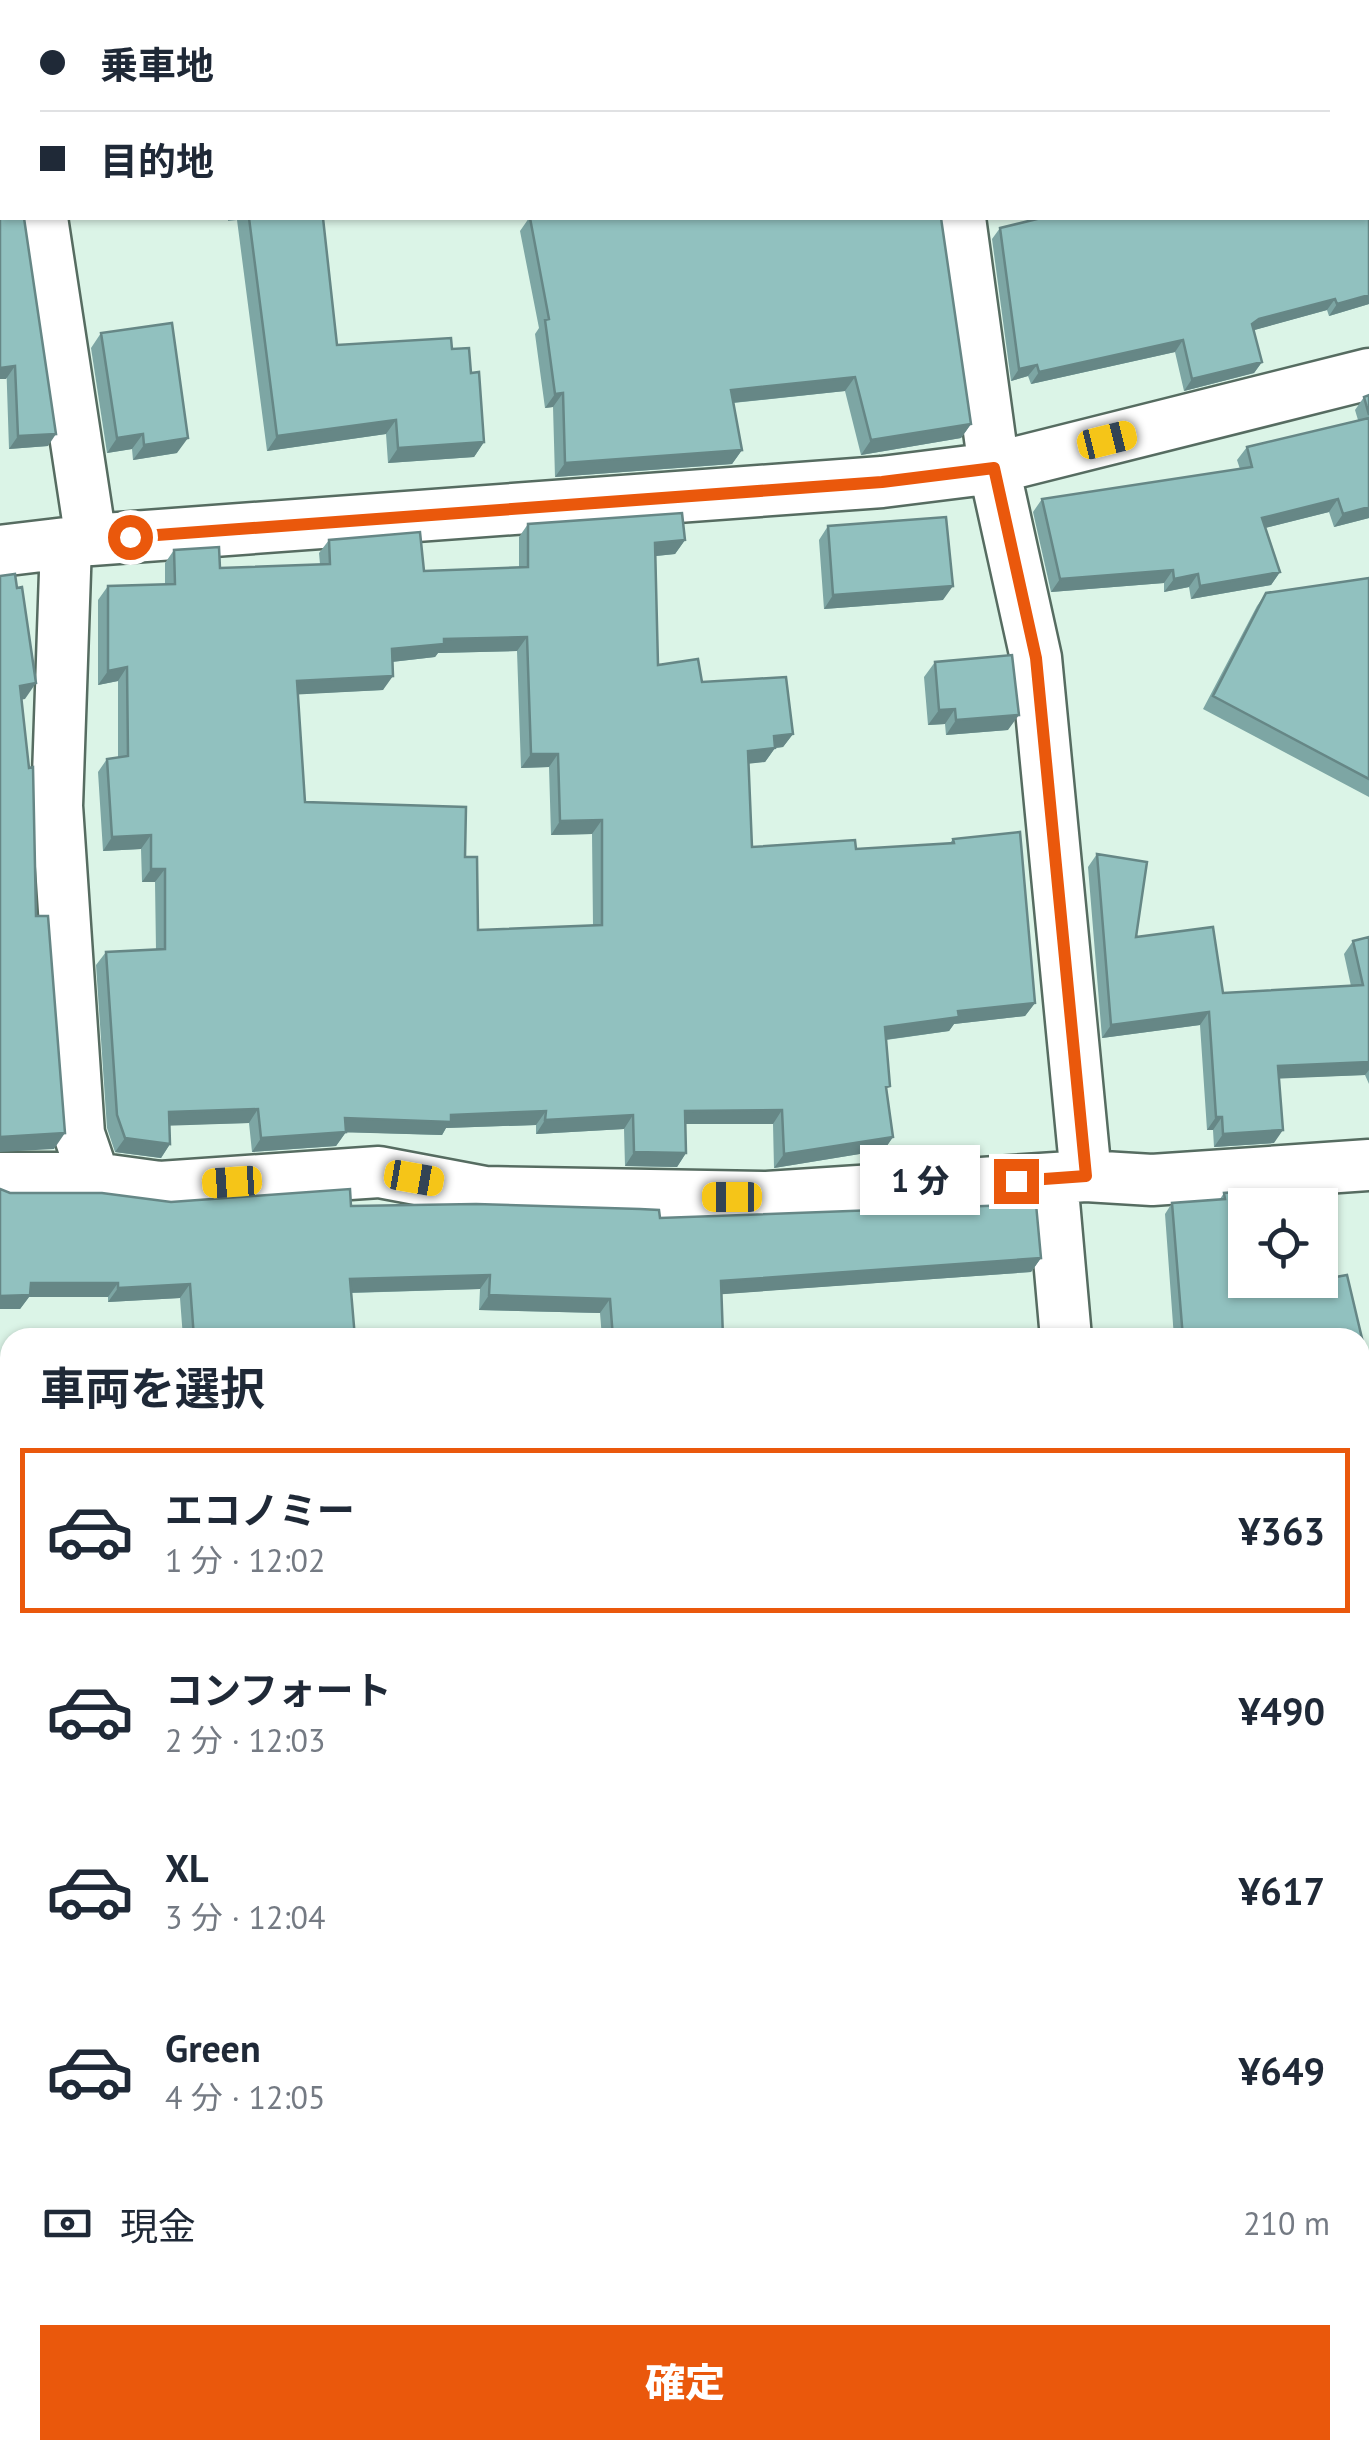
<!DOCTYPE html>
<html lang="ja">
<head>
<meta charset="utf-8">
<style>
  :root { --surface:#fff; --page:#f6f6f7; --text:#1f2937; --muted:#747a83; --line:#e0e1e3; --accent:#ea580c }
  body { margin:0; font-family:"PT Sans","Noto Sans JP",sans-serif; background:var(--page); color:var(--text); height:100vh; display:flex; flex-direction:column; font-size:38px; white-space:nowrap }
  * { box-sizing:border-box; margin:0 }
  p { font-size:32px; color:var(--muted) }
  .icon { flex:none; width:55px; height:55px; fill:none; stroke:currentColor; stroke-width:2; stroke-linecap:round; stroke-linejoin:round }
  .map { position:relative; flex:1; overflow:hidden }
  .drawer { position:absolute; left:0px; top:1328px; width:1370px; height:1132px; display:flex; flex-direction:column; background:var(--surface); border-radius:30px 30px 0 0; box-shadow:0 2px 8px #0004 }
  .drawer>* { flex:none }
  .banner { position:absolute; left:0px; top:0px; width:1370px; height:220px; box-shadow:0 2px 8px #0004; display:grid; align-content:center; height:220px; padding:0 40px; background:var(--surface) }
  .controls { position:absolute; left:1228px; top:1188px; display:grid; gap:20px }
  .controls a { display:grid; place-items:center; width:110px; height:110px; border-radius:0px; background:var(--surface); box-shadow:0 2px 8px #0004; font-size:50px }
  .end { position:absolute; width:45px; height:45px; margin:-22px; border:12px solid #ea580c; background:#fff; box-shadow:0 0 0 5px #fff }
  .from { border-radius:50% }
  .bubble { position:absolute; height:70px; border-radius:0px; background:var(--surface); box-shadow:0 2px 8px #0004; font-size:32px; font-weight:800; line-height:70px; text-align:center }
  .car { position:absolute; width:30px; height:60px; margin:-30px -15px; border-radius:12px; box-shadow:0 0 8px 2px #0007; background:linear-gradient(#f5c518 24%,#345 0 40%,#f5c518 0 76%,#345 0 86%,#f5c518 0) }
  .banner b { display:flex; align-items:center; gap:35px; height:95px; font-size:38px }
  .banner b+b { border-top:2px solid var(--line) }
  .banner i { width:25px; height:25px; background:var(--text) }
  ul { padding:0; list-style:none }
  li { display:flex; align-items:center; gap:30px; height:165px; margin:0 20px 15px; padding:0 20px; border:5px solid transparent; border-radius:0px }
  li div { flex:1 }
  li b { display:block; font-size:38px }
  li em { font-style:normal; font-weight:800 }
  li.current { border-color:var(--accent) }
  li>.icon { width:90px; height:90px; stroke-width:1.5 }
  h2 { padding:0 40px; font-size:45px; line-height:120px }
  .pay { display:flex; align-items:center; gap:25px; height:110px; padding:0 40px; font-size:38px }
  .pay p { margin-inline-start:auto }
  .cta { display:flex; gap:20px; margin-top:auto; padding:20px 40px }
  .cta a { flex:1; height:115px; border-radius:0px; background:var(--accent); color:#fff; font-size:40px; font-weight:800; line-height:115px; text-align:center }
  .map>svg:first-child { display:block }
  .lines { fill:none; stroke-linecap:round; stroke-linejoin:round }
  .minor-casing { stroke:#566c61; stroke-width:55 }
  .minor { stroke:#fff; stroke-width:50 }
  .wall { fill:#7da6a4; fill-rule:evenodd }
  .shaded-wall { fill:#668786 }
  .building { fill:#91c1bf; stroke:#668786; stroke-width:2.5; fill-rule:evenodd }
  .route { stroke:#ea580c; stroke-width:12 }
</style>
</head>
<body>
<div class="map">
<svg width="1369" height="2458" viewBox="0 0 1369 2458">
  <rect width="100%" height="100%" fill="#dbf4e7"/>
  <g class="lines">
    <defs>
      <path id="minor" d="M931,0V2
        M281,2L289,0
        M636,2L682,0
        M42,218L91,540
        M960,218L994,468L1036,658L1086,1176
        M66,543L57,806L79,1134L94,1178
        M0,551L91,540L882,482L994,468L1369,374
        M0,1178H94L160,1187L379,1172L485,1192L767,1197L1086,1176L1152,1180L1369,1165
        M1052,1179L1066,1338
        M1350,2450L1355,2458"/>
    </defs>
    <use href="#minor" class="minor-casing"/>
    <use href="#minor" class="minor"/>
  </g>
  <path class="wall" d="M1291,0H1369V304L1329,316L1327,310L1254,330L1262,362L1254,373L1184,391L1175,352L1031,384L1028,376L1011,381L992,239L1000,228L1368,218V2H1292Z
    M0,175L48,446L9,449Z
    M228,218H323L337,345L452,349L471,373L484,442L474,457L388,463L386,434L267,451L237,220L228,221Z
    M529,218L971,424L961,438L861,455L845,391L733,403L742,450L732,464L555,477L553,407L545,408L535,334L539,328L520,231Z
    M101,333L177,453L133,460L132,449L107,453L91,348Z
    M1369,395V518L1334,527L1329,512L1265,528L1280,572L1271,585L1191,599L1189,587L1164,592V583L1051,592L1033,512L1042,499L1240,469L1237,460L1247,447L1358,420L1355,410L1364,397Z
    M528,524L685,540L675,554L656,556L658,665L702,682L793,734L783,747L775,748L765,762L748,763L752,847L856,849L950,843L953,839L1035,1003L1025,1016L954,1024L949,1031L886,1040V1091L893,1137L884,1150L774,1168L773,1124H686V1153L677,1167L625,1166L624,1129L536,1134V1125L446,1128L442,1135L346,1132L336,1146L252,1152L249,1123L170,1125V1144L161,1158L115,1152L107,1128L96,965L106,952L156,950L155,882H142L141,849L103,851L98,772L107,759L118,757V681L98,685V600L108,586L165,585V563L174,550L220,568L320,564L319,553L329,540L424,571L519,567V537ZM517,651L521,768L549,767L551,835L592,834L593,926L478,930L465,857L305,802L298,694L383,690L392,662L435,657L438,653Z
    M828,526L943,600L824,609L819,540Z
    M1369,578V797L1203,709L1257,606L1266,593Z
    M935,662L1008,730L946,735L945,724L928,725L924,677Z
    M1097,854L1136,937L1223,993L1351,986L1344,954L1353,941L1369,937V1084L1365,1075L1279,1078L1274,1143L1214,1147L1213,1130H1207L1200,1025L1102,1038L1088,867Z
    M1263,1190L1264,1205H1245V1280H1320V1272L1328,1270L1330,1278L1347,1275L1369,1368V1435L1360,1439V1338H1174L1165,1214L1172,1203L1220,1199L1224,1193Z
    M10,1193L171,1202L351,1206L660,1218L1041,1258L1031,1272L721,1294L723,1338H602L600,1313L479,1310L480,1289L351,1293L355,1338H183L180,1298L108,1302V1297H29L20,1309Z
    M1369,1648V1844L1360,1827V1652Z
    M1369,2239V2361L1360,2351V2262L1365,2259L1360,2252Z
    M1191,2450H1306L1319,2458H1193L1188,2455Z"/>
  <path class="shaded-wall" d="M1369,295V304L1329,316L1337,304Z
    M1335,299L1327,310L1251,331L1252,324L1259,319Z
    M1183,340L1175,352L1031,384L1039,372Z
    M1262,362L1254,373L1184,391L1192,379Z
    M1037,365L1028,376L1011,381L1019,369Z
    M15,366L6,379H0V368Z
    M855,377L845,391L721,404L731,390Z
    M563,393L553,407L545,408L555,394Z
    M396,420L386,434L267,451L277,436Z
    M971,424L961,438L861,455L871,440Z
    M56,434L48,446L9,449L18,436Z
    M143,434L132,449L107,453L117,438Z
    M188,438L177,453L133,460L144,445Z
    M484,442L474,457L388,463L398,448Z
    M742,450L732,464L555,477L565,463Z
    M1338,499L1329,512L1253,531L1262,518Z
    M1369,507V518L1334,527L1343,514Z
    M685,540L675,554L646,557L655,543Z
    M1173,570L1164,583L1051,592L1060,579Z
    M1280,572L1271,585L1191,599L1200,586Z
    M1198,574L1189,587L1164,592L1174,579Z
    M953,586L943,600L824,609L833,595Z
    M527,637L517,651L438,653L435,657L382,663L392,649L444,639Z
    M127,667L118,681L98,685L108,671Z
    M393,676L383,690L288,695L297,681Z
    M36,683L25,699L9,702L20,686Z
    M955,709L945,724L928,725L939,710Z
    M1019,715L1008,730L946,735L956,720Z
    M793,734L783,747L775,748L765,762L738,765L748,751L774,736Z
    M531,754H558L549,767L521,768Z
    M602,820L592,834L551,835L560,821Z
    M151,835L141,849L103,851L112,837Z
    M151,869H165L155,882H142Z
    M1035,1003L1025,1016L954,1024L949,1031L876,1041L885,1027L958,1011Z
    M1209,1012L1200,1025L1102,1038L1111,1025Z
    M1369,1062V1070L1365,1075L1269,1079L1278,1066Z
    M258,1109L249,1123L160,1126L169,1112Z
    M782,1110L773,1124H676L685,1111Z
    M546,1111L536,1125L446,1128L442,1135L335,1132L345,1118Z
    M633,1115L624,1129L536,1134L545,1120Z
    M1216,1117H1222L1213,1130H1207Z
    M1283,1130L1274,1143L1214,1147L1223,1134Z
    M346,1132L336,1146L252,1152L261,1138Z
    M65,1133L54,1149L0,1152V1137Z
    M893,1137L884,1150L774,1168L784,1154Z
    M125,1138L170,1144L161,1158L115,1152Z
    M634,1152L686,1153L677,1167L625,1166Z
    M1041,1258L1031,1272L711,1295L721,1281Z
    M490,1275L480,1289L340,1293L350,1279Z
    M31,1283H118L108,1297H29L20,1309H0V1296Z
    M190,1284L180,1298L108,1302L118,1288Z
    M489,1295L610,1299L600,1313L479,1310Z
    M1369,1427V1435L1360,1439V1431Z
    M0,1447L10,1449V1464L0,1463Z
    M0,1673L10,1676V1692L0,1690Z
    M0,1916L10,1917V1932L0,1931Z
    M1369,1994V2005L1360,2008V1997Z
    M0,2200L10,2202V2219L0,2217Z
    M10,2311V2321L0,2325V2314Z"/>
  <path class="building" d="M0,0H34L36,2H2V68L0,69Z
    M1303,0H1369V295L1337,304L1335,299L1259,319L1252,324L1262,362L1192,379L1183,340L1039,372L1037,365L1019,369L1000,228L1041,218H1368V2H1303Z
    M2,174V218H24L56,434L18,436L15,366L0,368V175Z
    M249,218H323L337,345L451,338L452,349L469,348L471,373L479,372L484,442L398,448L396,420L277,436Z
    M530,218H941L971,424L871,440L855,377L731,390L742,450L565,463L563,393L555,394L545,320L549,319Z
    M172,323L188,438L144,445L143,434L117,438L101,333Z
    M1369,395V415L1364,397Z
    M1369,418V507L1343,514L1338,499L1262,518L1280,572L1200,586L1198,574L1174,579L1173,570L1060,579L1042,499L1252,467L1247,447Z
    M682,513L685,540L655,543L658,665L698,659L702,682L786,677L793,734L774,736L775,748L748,751L752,847L855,840L856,849L954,843L953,839L1020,832L1035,1003L958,1011L959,1017L885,1027L890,1086L886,1087L893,1137L784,1154L782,1110L685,1111L686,1153L634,1152L633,1115L545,1120L546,1111L451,1115V1122L345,1118L346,1132L261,1138L258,1109L169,1112L170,1144L125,1138L117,1115L106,952L165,949V869H151V835L112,837L107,759L128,756L127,667L108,671V586L175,584L174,550L219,547L220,568L330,564L329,540L420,532L424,571L528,567V524ZM527,637L531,754H558L560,821L602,820V925L478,930L477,857H465L466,807L305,802L297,681L393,676L392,649L444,644V639Z
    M946,517L953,586L833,595L828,526Z
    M15,574L17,588L22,587L36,683L20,686L29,768L33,767L36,916H48L65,1133L0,1137V576Z
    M1369,578V779L1213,696L1266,593Z
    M1012,655L1019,715L956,720L955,709L939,710L935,662Z
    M1097,854L1147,862L1136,937L1213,927L1223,993L1363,985L1353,941L1369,937V1062L1278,1066L1283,1130L1223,1134L1222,1117H1216L1209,1012L1111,1025Z
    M0,1189L10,1193H102L171,1202L350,1189L351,1206L476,1204L640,1209L659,1210L660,1218L1036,1204L1041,1258L721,1281L723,1338H613L610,1299L489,1295L490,1275L350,1279L355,1338H194L190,1284L118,1288V1283H31L30,1295L0,1296Z
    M1263,1190L1264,1205H1245V1280H1320V1272L1328,1270L1330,1278L1347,1275L1369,1368V1427L1360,1431V1338H1183L1172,1203L1225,1199L1224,1193Z
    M0,1382L10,1383V1449L0,1447Z
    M0,1618L10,1619V1676L0,1673Z
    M1369,1648V1822L1360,1803V1652Z
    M10,1835V1917L0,1916V1836Z
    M1360,1893L1369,1926V1994L1360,1997Z
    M0,2058L10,2060V2202L0,2200Z
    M0,2253L10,2280V2311L0,2314Z
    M1369,2256V2335L1360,2325V2262Z
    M1214,2450H1306L1319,2458H1220L1222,2455Z"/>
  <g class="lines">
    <path class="route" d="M130,537L882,482L994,468L1036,658L1086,1176L1016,1181"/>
  </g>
</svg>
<div class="controls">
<a><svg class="icon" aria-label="locate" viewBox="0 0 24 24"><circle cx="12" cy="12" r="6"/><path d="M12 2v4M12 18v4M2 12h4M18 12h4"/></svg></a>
</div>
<i class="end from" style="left:130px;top:537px"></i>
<i class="end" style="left:1016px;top:1181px"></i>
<div class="bubble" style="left:860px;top:1145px;width:120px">1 分</div>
<i class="car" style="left:1107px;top:440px;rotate:76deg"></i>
<i class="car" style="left:414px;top:1178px;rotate:100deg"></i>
<i class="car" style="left:232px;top:1182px;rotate:266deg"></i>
<i class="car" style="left:732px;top:1197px;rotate:270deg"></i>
<div class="banner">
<b><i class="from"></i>乗車地</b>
<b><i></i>目的地</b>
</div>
<section class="drawer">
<h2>車両を選択</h2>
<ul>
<li class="current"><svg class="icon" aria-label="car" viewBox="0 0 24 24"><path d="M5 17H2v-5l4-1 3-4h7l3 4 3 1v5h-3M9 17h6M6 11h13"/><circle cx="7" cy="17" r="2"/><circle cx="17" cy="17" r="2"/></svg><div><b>エコノミー</b><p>1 分 · 12:02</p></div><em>¥363</em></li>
<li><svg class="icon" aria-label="car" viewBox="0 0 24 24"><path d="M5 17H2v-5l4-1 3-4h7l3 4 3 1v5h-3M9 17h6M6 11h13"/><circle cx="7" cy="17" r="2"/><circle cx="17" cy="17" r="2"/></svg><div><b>コンフォート</b><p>2 分 · 12:03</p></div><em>¥490</em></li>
<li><svg class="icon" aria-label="car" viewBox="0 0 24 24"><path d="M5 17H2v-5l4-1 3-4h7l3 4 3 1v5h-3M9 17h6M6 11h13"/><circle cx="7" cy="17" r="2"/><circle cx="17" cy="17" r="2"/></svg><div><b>XL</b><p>3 分 · 12:04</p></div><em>¥617</em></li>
<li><svg class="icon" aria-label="car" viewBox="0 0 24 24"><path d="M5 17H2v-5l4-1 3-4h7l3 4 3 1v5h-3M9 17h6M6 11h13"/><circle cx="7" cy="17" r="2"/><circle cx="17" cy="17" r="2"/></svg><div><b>Green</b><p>4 分 · 12:05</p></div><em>¥649</em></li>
</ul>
<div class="pay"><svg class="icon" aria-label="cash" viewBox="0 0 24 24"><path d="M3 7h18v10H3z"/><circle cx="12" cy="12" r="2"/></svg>現金<p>210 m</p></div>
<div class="cta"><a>確定</a></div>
</section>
</div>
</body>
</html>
